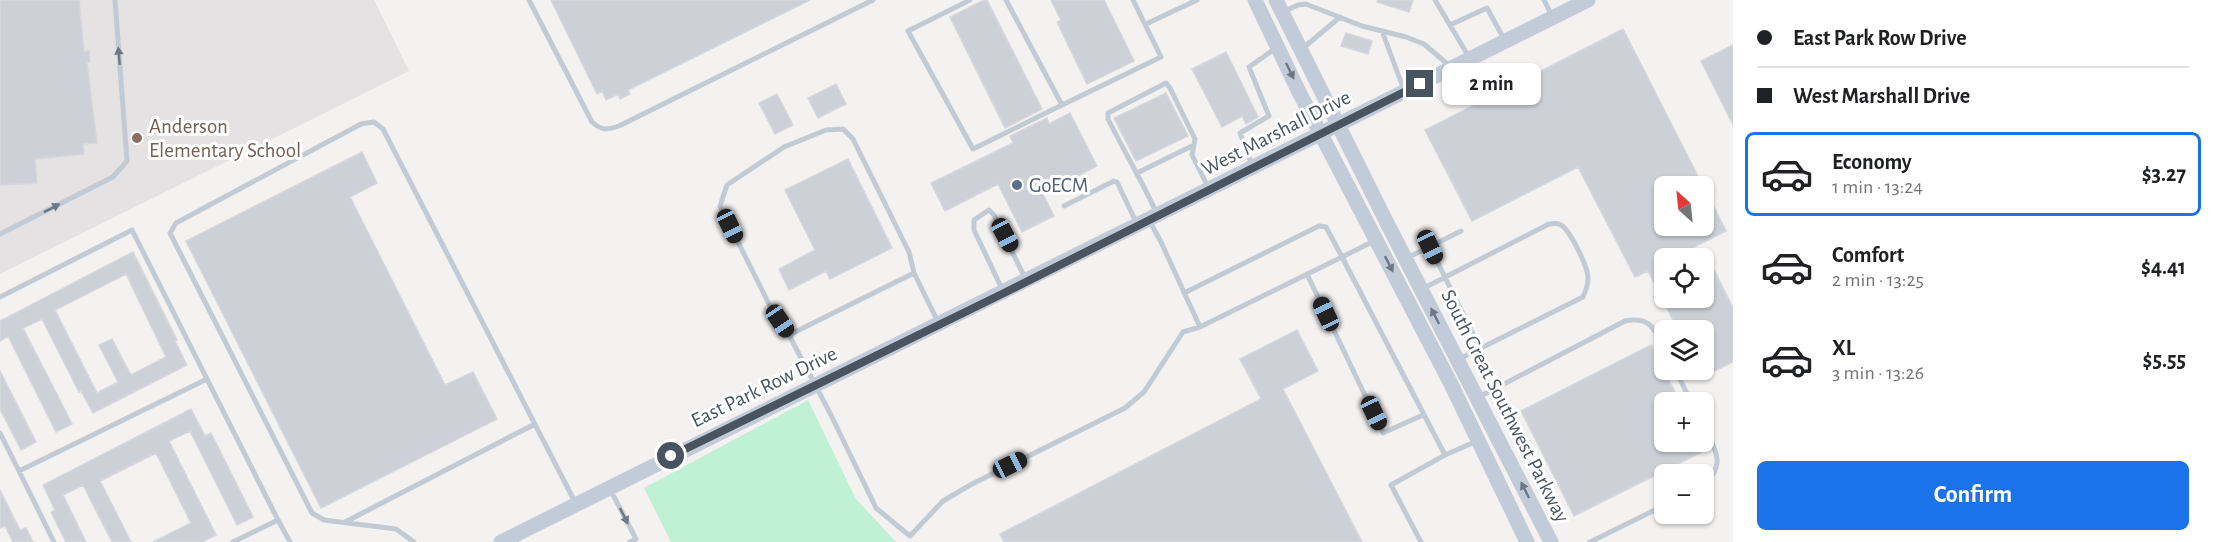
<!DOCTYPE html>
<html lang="en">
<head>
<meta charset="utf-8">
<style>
  :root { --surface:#fff; --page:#f2f2f2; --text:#202124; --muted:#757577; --line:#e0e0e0; --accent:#1a73e8 }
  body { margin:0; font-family:"Alegreya Sans",sans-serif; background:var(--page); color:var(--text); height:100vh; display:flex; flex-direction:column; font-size:22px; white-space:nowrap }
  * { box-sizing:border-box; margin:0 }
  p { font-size:20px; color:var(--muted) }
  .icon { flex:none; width:33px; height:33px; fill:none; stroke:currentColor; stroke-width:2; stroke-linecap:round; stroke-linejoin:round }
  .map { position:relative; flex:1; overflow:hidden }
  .drawer { display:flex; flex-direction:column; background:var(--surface); width:480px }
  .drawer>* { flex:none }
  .banner { display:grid; align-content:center; height:132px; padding:0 24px; background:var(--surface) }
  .needle { width:39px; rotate:333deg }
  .fabs { position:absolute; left:1654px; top:176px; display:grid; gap:12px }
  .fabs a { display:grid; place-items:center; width:60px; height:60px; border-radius:9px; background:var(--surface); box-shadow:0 2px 4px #0004; font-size:30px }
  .end { position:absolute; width:27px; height:27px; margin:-14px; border:8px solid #485460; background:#fff; box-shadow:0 0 0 3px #fff }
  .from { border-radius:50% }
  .bubble { position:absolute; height:42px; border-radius:9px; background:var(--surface); box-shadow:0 2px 4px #0004; font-size:20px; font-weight:700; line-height:42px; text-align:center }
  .car { position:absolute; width:18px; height:36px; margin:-18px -9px; border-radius:8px; box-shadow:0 0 4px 2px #0007; background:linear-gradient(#222 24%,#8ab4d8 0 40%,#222 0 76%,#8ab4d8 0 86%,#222 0) }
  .banner b { display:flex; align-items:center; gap:21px; height:57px; font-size:22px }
  .banner b+b { border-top:2px solid var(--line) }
  .banner i { width:15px; height:15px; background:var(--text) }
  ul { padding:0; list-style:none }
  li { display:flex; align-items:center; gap:18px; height:84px; margin:0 12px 9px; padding:0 12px; border:3px solid transparent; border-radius:9px }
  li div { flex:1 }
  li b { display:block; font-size:22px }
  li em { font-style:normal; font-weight:700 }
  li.on { border-color:var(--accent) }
  li>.icon { width:54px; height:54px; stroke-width:1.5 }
  .button { display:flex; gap:12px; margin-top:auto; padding:12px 24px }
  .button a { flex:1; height:69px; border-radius:9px; background:var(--accent); color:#fff; font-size:24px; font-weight:700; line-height:69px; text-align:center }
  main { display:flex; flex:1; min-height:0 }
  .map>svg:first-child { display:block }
  .education { fill:#e5e2e3 }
  .green { fill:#c0f1d5 }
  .building { fill:#cdd0d6; stroke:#d5d7dd; stroke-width:1.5; fill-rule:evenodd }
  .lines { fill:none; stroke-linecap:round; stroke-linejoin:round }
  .service { stroke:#c2cbd3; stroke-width:5 }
  .secondary { stroke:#c2ccd8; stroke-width:15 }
  .oneway { fill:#6d7882 }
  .oneway2 { fill:#6d7884 }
  .route { stroke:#485460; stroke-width:8 }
  .education-dot { fill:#8d6e63; stroke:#fff; stroke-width:2 }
  .service-dot { fill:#5c6f8a; stroke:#fff; stroke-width:2 }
  .labels { text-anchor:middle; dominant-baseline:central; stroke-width:6; stroke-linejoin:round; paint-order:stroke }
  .education-label { font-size:21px; fill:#785e54; stroke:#fff; text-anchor:start }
  .street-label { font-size:21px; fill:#485460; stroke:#fff }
  .service-label { font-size:21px; fill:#4e5e75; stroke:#fff; text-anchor:start }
</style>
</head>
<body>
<main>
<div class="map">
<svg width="1733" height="542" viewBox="0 0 1733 542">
  <rect width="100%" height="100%" fill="#f4f1f1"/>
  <path class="education" d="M0,0H374L409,71L0,274Z"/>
  <path class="green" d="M808,400L856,499L896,542H671L644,488Z"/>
  <path class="building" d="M0,0H79L84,52L89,51L90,62L87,63L97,143L83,144L84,154L35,159L37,183L0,185Z
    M551,0H810L628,90L630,94L620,99L618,94L606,100L602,91L597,94Z
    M984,0H987L1042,109L1005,128L950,17Z
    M1051,0H1104L1134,61L1087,84L1057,22L1061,20Z
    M1378,0H1413L1409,12L1377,2Z
    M1623,29L1703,186H1665V225H1704V187L1726,231L1673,258H1665V297H1704V250L1733,308V362L1704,376V330H1678L1648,271L1635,277L1578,167L1472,221L1425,130Z
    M1346,33L1372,41L1368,54L1341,46Z
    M1733,45V125L1701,61Z
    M1226,52L1258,117L1246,124L1242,116L1222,127L1192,69Z
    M836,84L846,104L818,118L808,98Z
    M1166,93L1188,136L1136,161L1114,118Z
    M777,94L793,125L775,134L759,103Z
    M1070,113L1097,166L1043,194L1054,216L1022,232L998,184L945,211L931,183L1013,143L1010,136L1047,118L1049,124Z
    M362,152L377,183L350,197L445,385L473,372L497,419L321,508L186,241Z
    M848,159L892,248L830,279L826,271L789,290L779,269L815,250L785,190Z
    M133,252L177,340L175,341L187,365L93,413L81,391L79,392L42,319L23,328L72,424L56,432L8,336L0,341V321ZM126,274L166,357L131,375L112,339L99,345L118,382L97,393L55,310Z
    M1297,330L1318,371L1283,389L1362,542H1004L1000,534L1261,399L1240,359Z
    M1651,345L1680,402H1665V441H1699L1704,451L1574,516L1521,411Z
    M0,371L36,442L21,450L0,409Z
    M191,409L205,436L211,433L253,517L237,525L190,431L169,441L216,535L202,542H153L191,523L156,453L100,481L131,542H112L83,485L63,495L86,542H66L51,512L55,510L43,485Z
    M0,490L20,530L26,528L33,542H13L5,526L0,528Z"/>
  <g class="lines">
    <path class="service" d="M529,0L592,122C602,131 607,130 619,126L873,0
      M970,0L908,31L973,149L1062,105
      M1006,0L1062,105L1161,57L1133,0
      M1435,0L1469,57
      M1544,0L1552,16
      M1285,11L1298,5L1306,4L1362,26L1406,37L1424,44L1451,67
      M1146,24L1197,0
      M1450,25L1487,8L1504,39
      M1382,31L1404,90
      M1302,49L1340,17
      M1252,165L1240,133L1269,116L1249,67L1276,48
      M1137,173L1194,145
      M1064,206L1114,181L1117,182L1137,224
      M1157,214C1142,181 1124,151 1108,119V113L1166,83L1170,88L1195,139L1192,155L1208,187
      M1149,220L1161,242L1200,327
      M0,234L113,177L127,161L115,0
      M1374,241L1342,257L1445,455
      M1430,247L1480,348
      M1407,258L1461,231
      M1307,274L1383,433L1423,415
      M1424,288L1549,224C1552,224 1555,223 1559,224C1569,227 1588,267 1588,278C1588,286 1586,290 1583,297L1459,359
      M1003,291L974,230V220L989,210L994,215L1025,278
      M0,297L132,230L278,520
      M938,322L914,273L789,335L831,415L876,508L910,536L943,501L972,484L1125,408L1144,392L1183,332L1200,327L1342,257L1326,227L1319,226L1184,293
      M789,335L771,308L720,206L727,185L784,147L826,130L843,129L853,139L909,252L914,273
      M1675,369L1691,402
      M1479,397L1625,321C1651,316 1655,330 1665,350
      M1704,427C1715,449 1727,465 1704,484
      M0,433L19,471L207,379
      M19,471L54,542
      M610,489L636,539L630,542
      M345,522L535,424
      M233,542L278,520L290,542
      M414,542L396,529L324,520L312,513L170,233L176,223L361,124L374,122L383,129L576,504
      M1421,542L1391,485L1445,455L1477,441
      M1590,542L1665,505"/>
    <path class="secondary" d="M1255,0L1299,92L1451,384L1527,542
      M1276,0L1387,223L1551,542
      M501,542L1588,0"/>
  </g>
  <defs><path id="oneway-solid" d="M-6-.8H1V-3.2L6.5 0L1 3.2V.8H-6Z" transform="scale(1.5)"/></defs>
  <g class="oneway">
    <use href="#oneway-solid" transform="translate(119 56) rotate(-95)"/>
    <use href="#oneway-solid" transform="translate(52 208) rotate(-27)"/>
    <use href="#oneway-solid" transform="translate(624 516) rotate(63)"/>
  </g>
  <g class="oneway2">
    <use href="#oneway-solid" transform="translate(1290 71) rotate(64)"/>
    <use href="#oneway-solid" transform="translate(1389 264) rotate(63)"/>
    <use href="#oneway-solid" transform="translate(1435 316) rotate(-117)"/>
    <use href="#oneway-solid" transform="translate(1525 490) rotate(-117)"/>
  </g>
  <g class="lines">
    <path class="route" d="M671,456L1004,293L1420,84"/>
  </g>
  <circle class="education-dot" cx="137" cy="138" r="6"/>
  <circle class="service-dot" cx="1017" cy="185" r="6"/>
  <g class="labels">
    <g class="education-label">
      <text x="149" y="126">Anderson<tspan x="149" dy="24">Elementary School</tspan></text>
    </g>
    <g class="street-label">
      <text transform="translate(1276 133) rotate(-27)">West Marshall Drive</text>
      <text transform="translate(764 387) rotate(-26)">East Park Row Drive</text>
      <text transform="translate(1505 406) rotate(63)">South Great Southwest Parkway</text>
    </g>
    <g class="service-label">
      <text x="1029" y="185">GoECM</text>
    </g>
  </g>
</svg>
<div class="fabs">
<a><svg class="needle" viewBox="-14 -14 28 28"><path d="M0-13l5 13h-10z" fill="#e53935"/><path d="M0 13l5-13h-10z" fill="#757577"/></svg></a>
<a><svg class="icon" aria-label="locate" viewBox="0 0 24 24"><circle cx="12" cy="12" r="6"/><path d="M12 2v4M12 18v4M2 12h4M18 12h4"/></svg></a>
<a><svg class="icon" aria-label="layers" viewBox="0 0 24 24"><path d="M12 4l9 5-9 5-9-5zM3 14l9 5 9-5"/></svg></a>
<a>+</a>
<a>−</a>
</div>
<i class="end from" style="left:671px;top:456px"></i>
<i class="end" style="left:1420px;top:84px"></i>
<div class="bubble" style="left:1442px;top:63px;width:99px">2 min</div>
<i class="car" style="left:730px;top:226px;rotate:154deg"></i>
<i class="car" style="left:1005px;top:235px;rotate:152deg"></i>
<i class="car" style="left:1430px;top:247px;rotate:155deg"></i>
<i class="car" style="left:1326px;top:314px;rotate:335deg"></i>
<i class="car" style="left:780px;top:321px;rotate:146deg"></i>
<i class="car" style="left:1374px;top:413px;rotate:155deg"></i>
<i class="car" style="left:1010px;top:465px;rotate:64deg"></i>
</div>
<section class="drawer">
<div class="banner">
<b><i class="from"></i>East Park Row Drive</b>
<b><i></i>West Marshall Drive</b>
</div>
<ul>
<li class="on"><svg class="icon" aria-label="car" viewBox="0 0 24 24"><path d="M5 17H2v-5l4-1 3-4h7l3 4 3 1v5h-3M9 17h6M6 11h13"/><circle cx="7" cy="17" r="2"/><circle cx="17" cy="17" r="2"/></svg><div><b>Economy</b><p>1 min · 13:24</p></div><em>$3.27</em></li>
<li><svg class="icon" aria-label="car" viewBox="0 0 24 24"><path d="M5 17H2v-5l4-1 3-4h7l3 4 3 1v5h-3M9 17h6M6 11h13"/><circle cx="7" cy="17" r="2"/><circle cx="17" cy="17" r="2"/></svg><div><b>Comfort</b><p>2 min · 13:25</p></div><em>$4.41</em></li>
<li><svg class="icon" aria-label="car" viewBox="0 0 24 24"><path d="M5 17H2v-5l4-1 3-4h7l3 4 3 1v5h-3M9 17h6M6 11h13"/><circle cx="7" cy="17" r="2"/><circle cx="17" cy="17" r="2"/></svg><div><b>XL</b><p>3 min · 13:26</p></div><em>$5.55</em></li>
</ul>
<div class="button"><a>Confirm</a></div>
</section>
</main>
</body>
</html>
